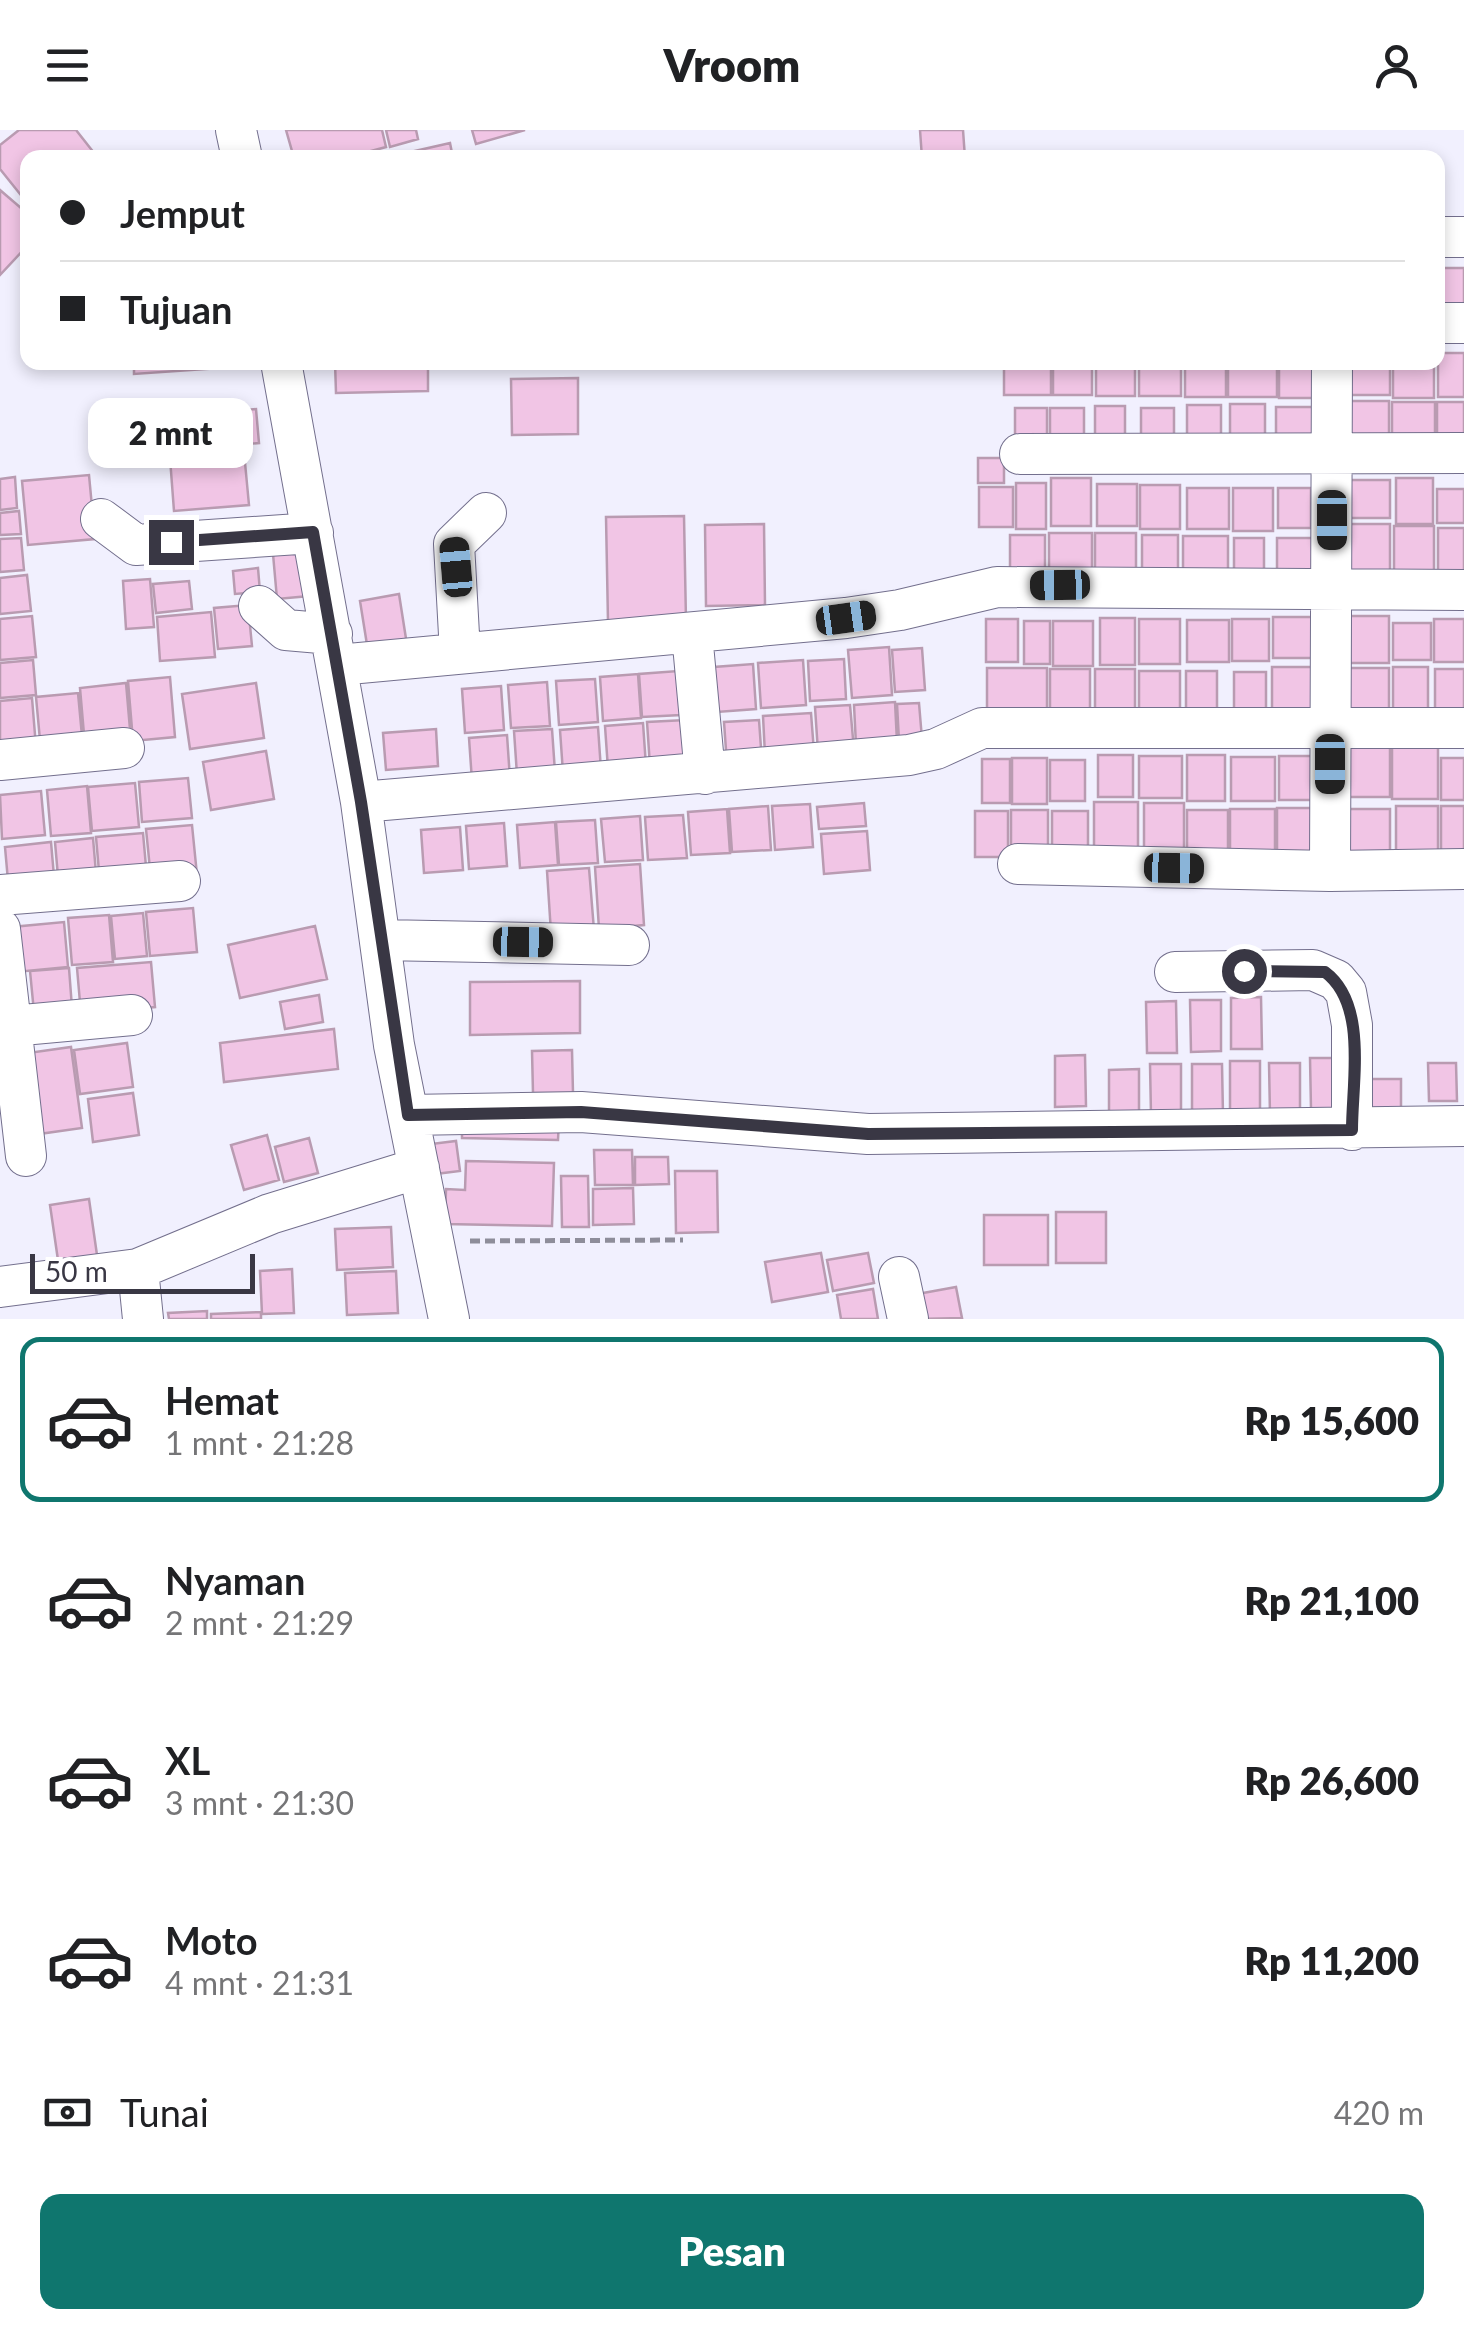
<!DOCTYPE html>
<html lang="id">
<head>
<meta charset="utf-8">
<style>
  :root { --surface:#fff; --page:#f6f6f6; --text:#202124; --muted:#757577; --line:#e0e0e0; --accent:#0f766e }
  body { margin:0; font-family:Lato,sans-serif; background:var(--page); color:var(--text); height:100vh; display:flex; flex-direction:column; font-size:38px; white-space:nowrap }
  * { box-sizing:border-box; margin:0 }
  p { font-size:32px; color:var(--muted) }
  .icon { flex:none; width:55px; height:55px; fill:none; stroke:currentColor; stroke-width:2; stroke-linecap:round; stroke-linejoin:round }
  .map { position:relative; height:1189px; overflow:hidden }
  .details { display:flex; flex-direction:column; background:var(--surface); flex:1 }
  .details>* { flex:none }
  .banner { position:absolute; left:20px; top:20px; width:1425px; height:220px; border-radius:20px; box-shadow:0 5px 15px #0003; display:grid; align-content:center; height:220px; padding:0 40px; background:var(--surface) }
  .scale { position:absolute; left:30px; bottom:25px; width:225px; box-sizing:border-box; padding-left:10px; border:5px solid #393744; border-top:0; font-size:28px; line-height:35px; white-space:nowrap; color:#393744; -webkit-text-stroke:8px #fff; paint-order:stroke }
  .end { position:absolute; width:45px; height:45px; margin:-22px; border:12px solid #393744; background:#fff; box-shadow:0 0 0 5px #fff }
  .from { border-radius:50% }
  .bubble { position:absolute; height:70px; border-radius:20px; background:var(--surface); box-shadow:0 5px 15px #0003; font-size:32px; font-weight:800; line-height:70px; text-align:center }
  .car { position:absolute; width:30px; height:60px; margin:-30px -15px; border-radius:12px; box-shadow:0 0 8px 2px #0007; background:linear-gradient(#222 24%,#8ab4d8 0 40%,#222 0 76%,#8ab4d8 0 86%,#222 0) }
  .banner b { display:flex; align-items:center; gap:35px; height:95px; font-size:38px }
  .banner b+b { border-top:2px solid var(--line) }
  .banner i { width:25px; height:25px; background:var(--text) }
  ul { padding:18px 0 0; list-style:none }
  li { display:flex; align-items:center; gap:30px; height:165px; margin:0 20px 15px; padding:0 20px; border:5px solid transparent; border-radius:20px }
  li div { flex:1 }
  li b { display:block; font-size:38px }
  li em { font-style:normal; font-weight:800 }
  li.selected { border-color:var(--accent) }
  li>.icon { width:90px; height:90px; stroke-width:1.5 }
  .pay { display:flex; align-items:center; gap:25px; height:110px; padding:0 40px; font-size:38px }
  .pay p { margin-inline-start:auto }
  .button { display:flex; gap:20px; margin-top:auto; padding:20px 40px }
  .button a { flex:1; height:115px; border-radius:20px; background:var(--accent); color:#fff; font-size:40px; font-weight:800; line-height:115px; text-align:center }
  header { display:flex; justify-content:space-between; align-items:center; height:130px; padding:0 40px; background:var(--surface); font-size:45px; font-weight:800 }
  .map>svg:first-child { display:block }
  .building { fill:#f1c5e5; stroke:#b99bb1; stroke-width:2.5 }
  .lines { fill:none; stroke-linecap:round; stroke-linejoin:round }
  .minor-casing { stroke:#736f8d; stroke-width:42 }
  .path { stroke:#8e8d9a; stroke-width:5; stroke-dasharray:10 5; stroke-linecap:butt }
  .minor { stroke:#fff; stroke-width:40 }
  .route { stroke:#393744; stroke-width:12 }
</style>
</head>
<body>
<header><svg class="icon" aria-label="menu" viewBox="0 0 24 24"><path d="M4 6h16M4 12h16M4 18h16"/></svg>Vroom<svg class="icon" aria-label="person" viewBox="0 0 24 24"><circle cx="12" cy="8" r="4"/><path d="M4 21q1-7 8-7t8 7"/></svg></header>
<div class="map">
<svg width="1464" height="1189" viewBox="0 0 1464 1189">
  <rect width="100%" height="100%" fill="#f1f0fe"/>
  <path class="building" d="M19,0H76L98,28H28V74L0,39V15Z
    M286,0H382L386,17L345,28H294Z
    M386,0H416L418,9L390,17Z
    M472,0H525L476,14Z
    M920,0H963L965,28H922Z
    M450,13L453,28H417L415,21Z
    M0,60L28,84V115L0,145Z
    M1441,138H1464V187H1441Z
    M1438,223H1464V267H1438Z
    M134,232H219V238L134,244Z
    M335,232H428V261L336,263Z
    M1004,232H1051V265H1004Z
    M1053,232H1092V265H1053Z
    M1096,232H1135V266H1096Z
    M1139,232H1181V266H1139Z
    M1185,232H1226V267H1185Z
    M1228,232H1277V267H1228Z
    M1279,232H1318V268H1279Z
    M1347,232H1390V265H1347Z
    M1393,232H1434V268H1393Z
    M578,248V304L512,305L511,249Z
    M1346,271H1389V315H1346Z
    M1392,272H1435V315H1392Z
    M1437,272H1464V315H1437Z
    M1230,274H1265V315H1230Z
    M1187,275H1221V316H1187Z
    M1095,276H1125V311H1095Z
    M1276,277H1318V316H1276Z
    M1015,278H1047V310H1015Z
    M1050,278H1084V312H1050Z
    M1141,278H1174V311H1141Z
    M256,279L259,313L195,318L192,285Z
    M244,322L249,375L174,381L170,328Z
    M978,328H1004V353H978Z
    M89,345L95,409L28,415L22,351Z
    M15,347L17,378L0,380V349Z
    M1051,348H1091V396H1051Z
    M1396,348H1433V394H1396Z
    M1349,350H1390V388H1349Z
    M1016,353H1046V399H1016Z
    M1097,354H1137V396H1097Z
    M1140,355H1180V399H1140Z
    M979,357H1013V397H979Z
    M1187,358H1229V399H1187Z
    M1233,358H1273V401H1233Z
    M1278,358H1311V398H1278Z
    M1437,359H1464V393H1437Z
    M19,381L21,404L0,405V383Z
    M684,386L686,491L608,492L606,387Z
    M764,394L765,475L706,476L705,395Z
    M1348,394H1390V445H1348Z
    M1394,396H1434V449H1394Z
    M1438,398H1464V448H1438Z
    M1049,403H1092V448H1049Z
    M1095,403H1136V446H1095Z
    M1010,405H1045V449H1010Z
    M1142,405H1178V446H1142Z
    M1183,406H1228V451H1183Z
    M21,408L24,440L0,442V409Z
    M1234,408H1264V445H1234Z
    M1277,408H1313V449H1277Z
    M305,421L309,466L277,469L273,424Z
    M258,438L260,462L235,464L233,441Z
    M27,445L31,481L0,484V448Z
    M150,449L154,497L126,499L123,451Z
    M189,451L192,479L156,483L153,454Z
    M399,464L407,515L368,521L360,471Z
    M248,475L252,516L218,519L214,478Z
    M211,482L215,527L160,531L157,487Z
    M32,486L36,527L0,530V489Z
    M1350,486H1389V533H1350Z
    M1273,487H1317V528H1273Z
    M1100,488H1135V535H1100Z
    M986,489H1018V532H986Z
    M1139,489H1180V534H1139Z
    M1232,489H1269V531H1232Z
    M1434,489H1464V532H1434Z
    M1187,490H1229V532H1187Z
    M1024,491H1050V534H1024Z
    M1053,491H1093V536H1053Z
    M1393,493H1431V530H1393Z
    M889,517L892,565L852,568L848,520Z
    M922,518L925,560L895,562L892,520Z
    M844,529L846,569L810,571L808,531Z
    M33,530L36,565L0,568V533Z
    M803,530L806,575L761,578L758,533Z
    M753,534L756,579L717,582L714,537Z
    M1272,537H1318V587H1272Z
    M1393,537H1428V588H1393Z
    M987,538H1047V592H987Z
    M1348,538H1389V587H1348Z
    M1050,539H1090V592H1050Z
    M1095,539H1135V586H1095Z
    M1435,539H1464V589H1435Z
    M678,541L681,585L642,587L639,544Z
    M1139,541H1180V589H1139Z
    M1186,541H1217V593H1186Z
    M1234,542H1266V588H1234Z
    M638,544L641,588L603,591L600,547Z
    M170,547L175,607L133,611L128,551Z
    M595,549L598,592L559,595L556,551Z
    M547,552L550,596L511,598L508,555Z
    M126,553L131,611L85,616L80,558Z
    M256,553L264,608L190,619L182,564Z
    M501,556L504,600L465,603L462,559Z
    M78,563L83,617L41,621L36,567Z
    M32,568L36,617L0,620V571Z
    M895,572L897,612L856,615L854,575Z
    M919,573L922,609L899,611L897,574Z
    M850,575L854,620L818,622L815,577Z
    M811,583L814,622L765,625L763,586Z
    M686,590L689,633L650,636L647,592Z
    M759,590L762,632L727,634L724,592Z
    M643,593L646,636L608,639L605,596Z
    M598,597L601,640L563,643L560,600Z
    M436,599L438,636L386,640L383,603Z
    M552,599L555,642L517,645L514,601Z
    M507,605L510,649L472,651L469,608Z
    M1344,616H1390V667H1344Z
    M1392,617H1438V669H1392Z
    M266,621L274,669L211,680L203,632Z
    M1098,625H1133V667H1098Z
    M1187,625H1225V671H1187Z
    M1139,626H1182V668H1139Z
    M1279,626H1315V670H1279Z
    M1231,627H1275V671H1231Z
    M1012,628H1047V674H1012Z
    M1441,628H1464V670H1441Z
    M982,629H1010V673H982Z
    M1050,630H1085V671H1050Z
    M188,648L192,688L142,692L139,652Z
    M135,653L139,697L92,701L88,657Z
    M87,656L91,703L51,706L47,660Z
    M41,661L45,705L2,709L0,665Z
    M1094,672H1138V722H1094Z
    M864,673L866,696L819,699L817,677Z
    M1144,673H1184V729H1144Z
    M810,674L813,717L775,720L772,676Z
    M768,676L771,720L732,722L729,679Z
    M1396,676H1438V727H1396Z
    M1441,676H1464V727H1441Z
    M1277,678H1311V728H1277Z
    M727,679L730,723L691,725L688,682Z
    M1230,679H1275V730H1230Z
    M1347,679H1390V728H1347Z
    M1011,680H1048V727H1011Z
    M1187,680H1228V729H1187Z
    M975,681H1008V727H975Z
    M1052,681H1088V721H1052Z
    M683,685L687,728L648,730L645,687Z
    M640,686L643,730L605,732L601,689Z
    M595,690L598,733L559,735L556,692Z
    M555,692L558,735L520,738L517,695Z
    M504,693L507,736L469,739L466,696Z
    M192,695L197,745L151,749L146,699Z
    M460,697L463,740L424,743L421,700Z
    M867,701L870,740L824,744L821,704Z
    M143,703L147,748L100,753L96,707Z
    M93,708L97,755L59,758L55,712Z
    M51,712L55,758L9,762L5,717Z
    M640,734L644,795L599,799L595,737Z
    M589,738L594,800L551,803L547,741Z
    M193,778L197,822L150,826L146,782Z
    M143,783L147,826L115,829L111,786Z
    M109,785L113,832L72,835L68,788Z
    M64,792L68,837L16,842L12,797Z
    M315,796L327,849L240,868L228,815Z
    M151,832L155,877L81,884L77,838Z
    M69,838L72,878L34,882L30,841Z
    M580,851V903L470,905V852Z
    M319,865L323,892L285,899L280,872Z
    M1261,867L1262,919H1231V868Z
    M1190,870H1221V921L1191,922Z
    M1176,871L1177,923H1147L1146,872Z
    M334,899L338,939L224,952L220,913Z
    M127,913L133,957L80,964L74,920Z
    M71,917L82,998L39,1004L28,923Z
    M572,920L573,963H533L532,921Z
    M1085,925L1086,976L1055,977V926Z
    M1310,928H1341V979H1311Z
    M1230,931H1260V982L1230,983Z
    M1269,933H1300V984L1270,985Z
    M1428,933H1456L1457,971H1429Z
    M1150,934H1181V985H1151Z
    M1192,934H1222L1223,985H1192Z
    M1139,939V991H1109V940Z
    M1370,949H1401V982L1370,983Z
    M133,963L139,1005L93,1012L88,969Z
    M462,987L559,989L558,1010L462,1008Z
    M267,1005L279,1050L244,1060L231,1015Z
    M309,1008L318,1043L284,1052L275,1017Z
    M456,1011L460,1041L435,1044L431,1014Z
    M594,1020H632L633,1055H595Z
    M635,1027H668L669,1054L635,1055Z
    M466,1031L554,1033L552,1096L445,1094L446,1059L465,1060Z
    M675,1041H717L718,1102L676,1103Z
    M561,1046H588L589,1097H562Z
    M633,1058L634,1094L593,1095V1059Z
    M89,1069L98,1132L59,1137L50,1075Z
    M1056,1082H1106V1133H1056Z
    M984,1085H1048V1135H984Z
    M391,1097L393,1137L337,1140L335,1099Z
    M821,1123L828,1162L772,1172L765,1132Z
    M868,1123L874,1153L833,1161L827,1130Z
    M292,1139L294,1183L262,1184L260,1141Z
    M396,1141L398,1183L347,1185L345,1143Z
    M956,1157L962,1188L917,1189L912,1165Z
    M873,1159L878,1189H841L837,1165Z
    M207,1181V1189H169L168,1183Z
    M261,1182V1189H211V1184Z"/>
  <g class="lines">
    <defs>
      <path id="minor" d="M236,0L242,28
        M1438,107H1464
        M1438,193H1464
        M281,232L361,672L394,915L449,1189
        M1020,324L1464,323
        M101,389L136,415L313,403
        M259,476L286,500L332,504
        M692,504L705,644
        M460,523L454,414L486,383
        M338,535L846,488L900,480L997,457L1464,460
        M0,630L124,618
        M361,672L909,625L936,619L982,598H1464
        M1018,734L1330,741L1464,739
        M1330,741L1332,232
        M0,765L180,751
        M0,799L26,1026
        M381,810L629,815
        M1175,842L1313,840L1336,850L1346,862L1352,895V1000
        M0,897L132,885
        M408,985L581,982L868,1004L1464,996
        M138,1139L143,1189
        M899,1147L908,1189
        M0,1157L138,1139L270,1084L419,1038"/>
    </defs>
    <use href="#minor" class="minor-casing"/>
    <path class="path" d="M470,1111L683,1110"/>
    <use href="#minor" class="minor"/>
  </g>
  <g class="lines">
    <path class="route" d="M171,412L313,402L361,672L408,985L581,982L868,1004L1352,1000C1352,952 1368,874 1325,842L1244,841"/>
  </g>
</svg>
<div class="scale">50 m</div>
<i class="end from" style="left:1244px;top:841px"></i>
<i class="end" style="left:171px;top:412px"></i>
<div class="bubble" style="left:88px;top:268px;width:165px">2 mnt</div>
<i class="car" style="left:1332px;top:390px;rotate:180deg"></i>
<i class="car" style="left:456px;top:437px;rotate:355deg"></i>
<i class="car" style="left:1060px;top:455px;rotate:269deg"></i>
<i class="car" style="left:846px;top:488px;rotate:82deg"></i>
<i class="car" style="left:1330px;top:634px;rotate:180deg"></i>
<i class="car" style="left:1174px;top:738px;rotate:91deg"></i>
<i class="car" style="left:523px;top:812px;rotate:91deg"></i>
<div class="banner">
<b><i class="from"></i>Jemput</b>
<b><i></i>Tujuan</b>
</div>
</div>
<section class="details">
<ul>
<li class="selected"><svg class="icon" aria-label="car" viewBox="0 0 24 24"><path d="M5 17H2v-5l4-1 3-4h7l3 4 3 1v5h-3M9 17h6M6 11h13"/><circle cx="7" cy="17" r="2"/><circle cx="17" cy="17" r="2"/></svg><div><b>Hemat</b><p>1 mnt · 21:28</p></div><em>Rp 15,600</em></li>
<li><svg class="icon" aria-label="car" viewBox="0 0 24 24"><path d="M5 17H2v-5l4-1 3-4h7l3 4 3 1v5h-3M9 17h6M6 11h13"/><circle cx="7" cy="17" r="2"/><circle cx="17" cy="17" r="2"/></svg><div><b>Nyaman</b><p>2 mnt · 21:29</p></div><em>Rp 21,100</em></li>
<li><svg class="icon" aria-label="car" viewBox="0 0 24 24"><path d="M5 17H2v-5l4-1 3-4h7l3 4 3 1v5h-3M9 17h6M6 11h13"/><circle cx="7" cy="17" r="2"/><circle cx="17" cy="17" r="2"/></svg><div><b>XL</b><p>3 mnt · 21:30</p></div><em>Rp 26,600</em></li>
<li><svg class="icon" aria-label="car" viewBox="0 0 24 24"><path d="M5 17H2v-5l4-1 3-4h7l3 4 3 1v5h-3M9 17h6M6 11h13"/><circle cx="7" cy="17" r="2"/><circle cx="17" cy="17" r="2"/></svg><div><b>Moto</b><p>4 mnt · 21:31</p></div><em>Rp 11,200</em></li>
</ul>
<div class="pay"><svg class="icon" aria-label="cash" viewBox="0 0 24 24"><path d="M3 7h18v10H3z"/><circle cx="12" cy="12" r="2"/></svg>Tunai<p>420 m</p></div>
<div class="button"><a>Pesan</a></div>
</section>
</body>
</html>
